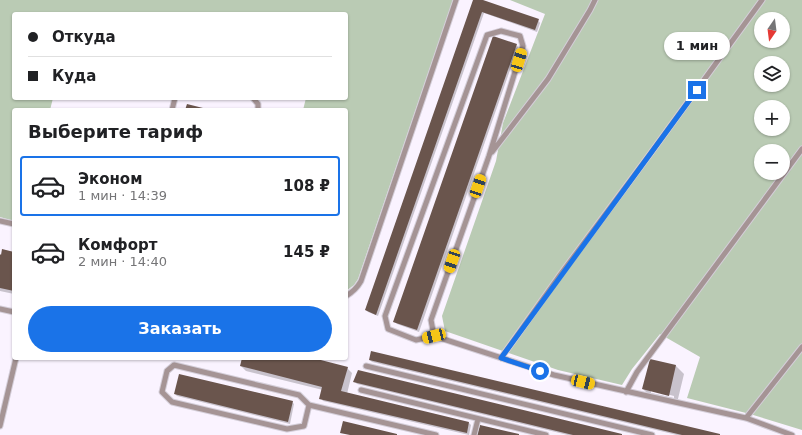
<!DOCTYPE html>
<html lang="ru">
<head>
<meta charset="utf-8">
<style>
  :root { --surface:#fff; --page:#f2f2f2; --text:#202124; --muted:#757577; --line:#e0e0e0; --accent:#1a73e8 }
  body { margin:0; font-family:"DejaVu Sans",sans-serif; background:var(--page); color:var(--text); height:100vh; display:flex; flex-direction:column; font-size:15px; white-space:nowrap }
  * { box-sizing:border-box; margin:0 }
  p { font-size:13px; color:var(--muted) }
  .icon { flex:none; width:22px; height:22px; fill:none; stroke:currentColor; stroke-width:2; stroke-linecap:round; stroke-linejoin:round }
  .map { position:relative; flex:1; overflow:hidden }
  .side { position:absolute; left:12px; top:108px; width:336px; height:252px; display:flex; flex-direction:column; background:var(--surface); border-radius:4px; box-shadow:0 1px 3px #0004 }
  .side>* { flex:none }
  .top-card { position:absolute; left:12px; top:12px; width:336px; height:88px; border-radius:4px; box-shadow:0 1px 3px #0004; display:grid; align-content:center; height:88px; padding:0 16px; background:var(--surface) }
  .needle { width:26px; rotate:194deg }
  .tools { position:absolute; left:754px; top:12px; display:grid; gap:8px }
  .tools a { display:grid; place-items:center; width:36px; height:36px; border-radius:50%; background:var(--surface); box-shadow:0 1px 3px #0004; font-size:20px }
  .end { position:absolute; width:18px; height:18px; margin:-9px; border:5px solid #1a73e8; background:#fff; box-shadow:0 0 0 2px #fff }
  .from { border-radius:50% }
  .bubble { position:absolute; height:28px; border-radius:14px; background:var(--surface); box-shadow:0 1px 3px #0004; font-size:13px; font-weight:700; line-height:28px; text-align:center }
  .car { position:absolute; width:12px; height:24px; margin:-12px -6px; border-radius:5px; box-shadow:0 0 3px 1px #0007; background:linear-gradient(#f5c518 24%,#345 0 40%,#f5c518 0 76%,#345 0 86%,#f5c518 0) }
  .top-card b { display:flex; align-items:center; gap:14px; height:38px; font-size:15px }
  .top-card b+b { border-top:1px solid var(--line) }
  .top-card i { width:10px; height:10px; background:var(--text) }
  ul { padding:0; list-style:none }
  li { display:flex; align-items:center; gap:12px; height:60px; margin:0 8px 6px; padding:0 8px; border:2px solid transparent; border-radius:4px }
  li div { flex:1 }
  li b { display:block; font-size:15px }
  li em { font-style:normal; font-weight:700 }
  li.on { border-color:var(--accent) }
  li>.icon { width:36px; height:36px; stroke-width:1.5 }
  h2 { padding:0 16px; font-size:18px; line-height:48px }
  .button { display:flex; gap:8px; margin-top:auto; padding:8px 16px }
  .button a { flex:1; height:46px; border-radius:24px; background:var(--accent); color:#fff; font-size:16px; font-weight:700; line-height:46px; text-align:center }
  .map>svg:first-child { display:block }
  .green { fill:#bacbb4; fill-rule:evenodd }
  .shadow { fill:#0003; fill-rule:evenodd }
  .building { fill:#6a554d }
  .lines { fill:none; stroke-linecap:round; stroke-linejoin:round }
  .lane-casing { stroke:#d4ced9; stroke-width:7 }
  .lane { stroke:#a59495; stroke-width:5 }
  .route { stroke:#1a73e8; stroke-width:5 }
</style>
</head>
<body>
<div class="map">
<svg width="802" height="435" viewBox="0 0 802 435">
  <rect width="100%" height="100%" fill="#faf3ff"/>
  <path class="green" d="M0,0H453L358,279L354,285L346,291V110H303L306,98H346V14H14V98H53L50,110H14V221L0,217Z
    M510,0H802V430L750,414L687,398L700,357L660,334L632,369L622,385L558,370L445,331L442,316L496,161L503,123L545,14ZM761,19H783V41H761ZM761,63H783V85H761ZM761,107H783V129H761ZM761,151H783V173H761Z"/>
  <path class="shadow" d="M474,0H480L538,20L540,23L537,32L484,13L378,316L368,312L366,310Z
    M516,45L518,47L419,332L397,324L394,321Z
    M14,253V294L0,291V255Z
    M243,358H309L347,368L352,373L347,394L469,423L471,425L469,435L323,401L321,398L323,390L246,371L241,366Z
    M370,360L718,435H677L372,362Z
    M650,360L676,366L684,374L677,403L651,397L643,389ZM651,390L674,396V398L651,393Z
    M355,382L620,435H568L357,384Z
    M175,394L292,402L294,404L290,424L177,396Z"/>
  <path class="building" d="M473,0H483L539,19L535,30L482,12L376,315L365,310Z
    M493,36L517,44L417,330L393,322Z
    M187,104L207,109V110H185Z
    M2,249L14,252V291L0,288V254L1,255Z
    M371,351L720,434V435H682L369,360Z
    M242,358H313L348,367L341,391L469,422L467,433L319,399L322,387L240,366Z
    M650,359L676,365L669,396L642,389Z
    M358,370L622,434V435H573L353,382Z
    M179,374L293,401L288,422L174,394Z
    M343,421L397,434V435H350L340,433Z
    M480,425L519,434V435H477Z"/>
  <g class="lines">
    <defs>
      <path id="lane" d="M253,98L258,104V110
        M172,110L175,98
        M492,152L548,79L590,10L595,0
        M0,221L14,224
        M346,296C353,292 357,288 361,281L456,0
        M0,309L14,312
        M434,336L431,320L489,156L523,46L520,36L501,31L487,35L385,316L388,329L416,340L434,336L554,375L746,418L792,435
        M501,358L560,275L650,154L762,0
        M366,366L652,435
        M361,390L546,435
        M626,392L637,372L802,149
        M309,405L304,426L287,429L172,402L162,392L167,371L174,365L299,395L309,405L436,435
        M746,418L802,347
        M0,426L16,358
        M474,435L478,419"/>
    </defs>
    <use href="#lane" class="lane-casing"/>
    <use href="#lane" class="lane"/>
  </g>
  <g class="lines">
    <path class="route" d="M540,371L501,358L697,90"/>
  </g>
</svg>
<div class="tools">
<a><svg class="needle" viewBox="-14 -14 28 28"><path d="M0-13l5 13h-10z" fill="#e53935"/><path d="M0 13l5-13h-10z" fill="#757577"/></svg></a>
<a><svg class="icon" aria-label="layers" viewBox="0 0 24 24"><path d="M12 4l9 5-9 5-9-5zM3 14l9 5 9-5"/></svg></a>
<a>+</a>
<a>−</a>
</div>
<i class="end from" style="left:540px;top:371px"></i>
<i class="end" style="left:697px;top:90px"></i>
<div class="bubble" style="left:664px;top:32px;width:66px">1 мин</div>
<i class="car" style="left:519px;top:60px;rotate:17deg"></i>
<i class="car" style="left:478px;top:186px;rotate:19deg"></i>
<i class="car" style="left:452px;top:261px;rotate:199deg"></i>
<i class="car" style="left:434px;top:336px;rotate:256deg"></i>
<i class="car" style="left:583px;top:382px;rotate:103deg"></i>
<div class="top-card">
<b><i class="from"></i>Откуда</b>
<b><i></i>Куда</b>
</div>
<section class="side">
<h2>Выберите тариф</h2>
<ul>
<li class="on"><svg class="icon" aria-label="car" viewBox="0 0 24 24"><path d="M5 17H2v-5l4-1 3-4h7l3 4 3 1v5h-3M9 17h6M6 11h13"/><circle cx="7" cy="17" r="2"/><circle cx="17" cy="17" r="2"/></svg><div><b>Эконом</b><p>1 мин · 14:39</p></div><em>108 ₽</em></li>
<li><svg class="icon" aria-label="car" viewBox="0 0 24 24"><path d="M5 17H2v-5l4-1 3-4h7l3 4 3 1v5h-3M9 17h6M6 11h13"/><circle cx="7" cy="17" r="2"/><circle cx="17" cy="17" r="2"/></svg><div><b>Комфорт</b><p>2 мин · 14:40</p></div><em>145 ₽</em></li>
</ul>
<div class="button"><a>Заказать</a></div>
</section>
</div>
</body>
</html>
